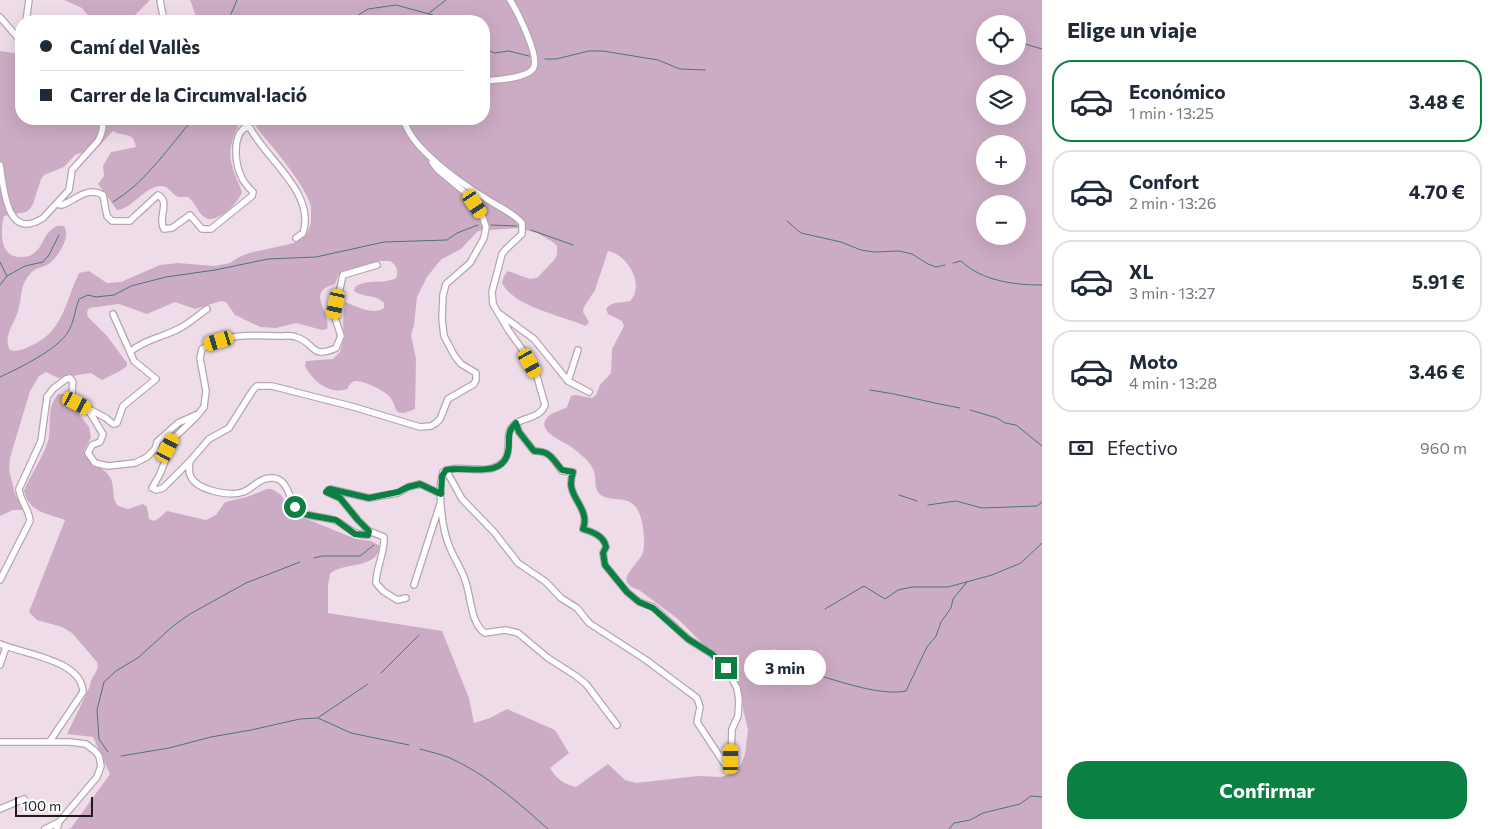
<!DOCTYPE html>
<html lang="es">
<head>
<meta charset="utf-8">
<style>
  :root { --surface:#fff; --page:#f6f6f7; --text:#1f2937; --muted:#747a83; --line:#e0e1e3; --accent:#0b8043 }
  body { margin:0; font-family:Commissioner,sans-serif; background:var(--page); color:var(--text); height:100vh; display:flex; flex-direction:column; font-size:19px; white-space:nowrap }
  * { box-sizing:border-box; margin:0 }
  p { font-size:16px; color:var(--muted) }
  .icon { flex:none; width:28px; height:28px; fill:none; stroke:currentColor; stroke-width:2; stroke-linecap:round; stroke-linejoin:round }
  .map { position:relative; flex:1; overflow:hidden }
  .side { display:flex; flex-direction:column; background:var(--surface); width:450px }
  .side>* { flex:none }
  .banner { position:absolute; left:15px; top:15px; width:475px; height:110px; border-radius:20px; box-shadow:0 5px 20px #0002; display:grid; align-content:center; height:110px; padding:0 25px; background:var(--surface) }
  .fabs { position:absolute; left:976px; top:15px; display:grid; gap:10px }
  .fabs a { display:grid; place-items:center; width:50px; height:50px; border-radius:50%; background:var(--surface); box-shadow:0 5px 20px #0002; font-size:25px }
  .scale { position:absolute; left:15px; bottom:12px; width:78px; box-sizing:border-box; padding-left:5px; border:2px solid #201a1e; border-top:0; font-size:14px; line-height:18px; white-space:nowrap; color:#201a1e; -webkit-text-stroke:4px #fff; paint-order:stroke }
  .end { position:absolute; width:22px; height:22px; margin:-11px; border:6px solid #0b8043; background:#fff; box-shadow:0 0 0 2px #fff }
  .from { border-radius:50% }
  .bubble { position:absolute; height:35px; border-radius:18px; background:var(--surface); box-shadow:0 5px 20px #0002; font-size:16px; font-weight:700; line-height:35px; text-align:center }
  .car { position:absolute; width:15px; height:30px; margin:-15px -8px; border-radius:6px; box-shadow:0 0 4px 1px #0007; background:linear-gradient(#f5c518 24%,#345 0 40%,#f5c518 0 76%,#345 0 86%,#f5c518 0) }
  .banner b { display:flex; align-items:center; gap:18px; height:48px; font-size:19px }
  .banner b+b { border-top:1px solid var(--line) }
  .banner i { width:12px; height:12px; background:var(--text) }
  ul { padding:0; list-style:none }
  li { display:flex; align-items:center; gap:15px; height:82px; margin:0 10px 8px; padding:0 15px; border:2px solid var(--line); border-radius:20px }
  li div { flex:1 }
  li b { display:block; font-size:19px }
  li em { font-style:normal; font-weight:700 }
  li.active { border-color:var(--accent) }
  li>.icon { width:45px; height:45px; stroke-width:1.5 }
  h2 { padding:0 25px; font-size:22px; line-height:60px }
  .pay { display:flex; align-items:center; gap:12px; height:55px; padding:0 25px; font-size:19px }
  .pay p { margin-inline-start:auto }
  .action { display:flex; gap:10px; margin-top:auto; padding:10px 25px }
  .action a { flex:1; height:58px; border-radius:20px; background:var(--accent); color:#fff; font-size:20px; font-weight:700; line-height:58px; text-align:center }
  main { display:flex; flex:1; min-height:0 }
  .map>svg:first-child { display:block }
  .green { fill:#ccacc4; fill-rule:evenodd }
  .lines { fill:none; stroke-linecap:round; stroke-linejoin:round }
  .stream { stroke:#4a737d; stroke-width:1 }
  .street-casing { stroke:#b5a5b1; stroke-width:8 }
  .street { stroke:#fff; stroke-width:5.5 }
  .route { stroke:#0b8043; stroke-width:6 }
</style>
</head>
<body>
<main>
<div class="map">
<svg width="1042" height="829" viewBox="0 0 1042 829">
  <rect width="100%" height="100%" fill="#eedde9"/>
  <path class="green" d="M64,0H150L132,18L126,21H93L82,8Z
    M190,0H1042V829H68L71,828L110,774L93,737L67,734L90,686C90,676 100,672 97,662L72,633L62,627L37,620L29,612L65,520C46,513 30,513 24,491C30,475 47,452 49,436C51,421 47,407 58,394H64L89,427L91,437L84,451C90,467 104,465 111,479C115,488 111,498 118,506L128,509L143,504L147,507L149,519L154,521L159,518L167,511L206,520L216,515L225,502L247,497L267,489H272L281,495L293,512L302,517L356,539L371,541L380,546C377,570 344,561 330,574L328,585V613L442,631L469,698L474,723L490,718L507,709L555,730L569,753L550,768C557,779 563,784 576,787L608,764L625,780L636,783L698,776L721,777L732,773L741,765L745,754L748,730L735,675L725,660L702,643L678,619L639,590C610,581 640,565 643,552C646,541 643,513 634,505C625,496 611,502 601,495C592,488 598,476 592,467C588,460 577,451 570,446C562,441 536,431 547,418C551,412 561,411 567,407L571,396L576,395L592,398L596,395L600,385L611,373L612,349L624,326L622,321L608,314L606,309C613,300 620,304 630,301C645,286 629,255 608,251L595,290L584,307L583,312L589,322L586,326C563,316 514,307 502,283L504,276L508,271L530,279L537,278L555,259L557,254V246L553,242L537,233L518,228L478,231L461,249L442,259L438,263L427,277L417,297L414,325L411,335L416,359L415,409C390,420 399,405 388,395C381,389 363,380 354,381L350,384L347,389C329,395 313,381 305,366L306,361L333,359L340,352L344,338L343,323L345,302C356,306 374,316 384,308V303C376,294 364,298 354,291L355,287C368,278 383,285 396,278C399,270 396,265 390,261H380L339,274L335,284C304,292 332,312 327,329L322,330L296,323L276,328L260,327L235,315L226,302L221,301L195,309L175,302L147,314L119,304L89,308L87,312L88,317L107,336L127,363V366L120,371L102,380L91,373L58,378L46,372L39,376L30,391L10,458L9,470L15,494L24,510H13L0,516V51L21,54V119H243C234,130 227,151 232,165C234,175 239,183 242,192C239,202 217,224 206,218C198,214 196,203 188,197H178C173,195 170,189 166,187C149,180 132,210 117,210L98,184L104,176L103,166L111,152L136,147C133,130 124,138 113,131L98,147L75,155L64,167L44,175L41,179L33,204L30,209L26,212L4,216C0,232 0,256 19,257C25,257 29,257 34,253C42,248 43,237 50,231C54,226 58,225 64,226C71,237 59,255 50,263C44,268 35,267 30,274C18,288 23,299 17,314C13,326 3,337 10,350C16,352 22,350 28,347C63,334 65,302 79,273L89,271L107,283L121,282L160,265L178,263L214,266L230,263L239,257L249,253L294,243C305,238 311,230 311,219C311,215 311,210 311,207C308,191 282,158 270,144C264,136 256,129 252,119H484V21H198ZM985,24H1018V56H985ZM985,84H1018V116H985ZM985,144H1018V176H985ZM985,204H1018V236H985ZM775,649L777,673L760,676L755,656Z"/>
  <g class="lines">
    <path class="stream" d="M429,13L446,0
      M228,21L237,0
      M349,21L368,9L396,5L433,15L444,21
      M1018,42L1042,49
      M484,48L494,53L509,51L529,56
      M545,59H556L589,51H603L658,60L680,69L705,70
      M113,202C146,182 168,148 193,119
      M787,221L801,233L841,242L861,250L874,252L899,251L912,254L928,264L936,267L945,265
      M491,225L517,226
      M531,230L573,245
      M0,262L7,276L0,285
      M953,263L961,261C982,281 1014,285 1042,285
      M7,276L25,266L43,262L49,255L59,235
      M0,377C19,368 57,350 68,332C74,322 75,310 79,299L88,295L96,297L114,295L131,286L166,277L215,270L268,259L316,257L384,242L447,240L457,233L478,225
      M870,390C901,394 930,403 960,408
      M970,410L997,418L1005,423L1016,425L1042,446
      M899,495L917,501
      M928,505L956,501L982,508L1037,506L1042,502
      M314,558L322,556H360L374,545
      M825,609L864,586L885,599L898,590L912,587H948L992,575L1021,563L1042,543
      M803,671C831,678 879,697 906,691L927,647L936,636L941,622L951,608L953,599L967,582
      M381,673L419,635
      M319,717L368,684
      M420,749C430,752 441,754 450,758C486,774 519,803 548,829
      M108,752L99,739L97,710L104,682L116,671L139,657L173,626L190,614L246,583L300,562
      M121,756L169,748L211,737L251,730L300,719L318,718L351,733L409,745
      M949,829L954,823L970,820L983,813L1020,804L1031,796L1042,797"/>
    <defs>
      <path id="street" d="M160,0L164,21
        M0,17L18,38L21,36
        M26,21L29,0
        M484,81C495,80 525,79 533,69C541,58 517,11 510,0
        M404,119C409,148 465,186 490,201C501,208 513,213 522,223V234L506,249L502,254L492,292L493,304L509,331L524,352L536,373L545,405C540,418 526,417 516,423C502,432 514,451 503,462C486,478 462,462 443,472C437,490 442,530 450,548C455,560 463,571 466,583C471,598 471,624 485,633L505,630L518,633L548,658L576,676L586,684L617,725
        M0,165C4,188 6,242 43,218L69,190L72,170L98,141C102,134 104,127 102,119
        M56,204L62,205C76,200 87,186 103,195L107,216L112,221H130L134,217L158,195C171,202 157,218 164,229L172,228L190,215L202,229H211L252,196L253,192C248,187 243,182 241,176C235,163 232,135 246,127L250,128C266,159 316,193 303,233L296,238
        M377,265L343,275L334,315L341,336L336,348C310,360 315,342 296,337C291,335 285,336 280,336C255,335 222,333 202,349L200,358L206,391L204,407L196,417L174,438L160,474L152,488L156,490L163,488L190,461L209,439L229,428L253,390L257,386H272L354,407L420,427L431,426L436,423L440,419L448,399L474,384L476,380V373L461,364L454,355L444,336L442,319L443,295L446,284L470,263L484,238L486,227L482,215L468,195L438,170L432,162L433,159
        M500,314L534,339L568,381L589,392
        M130,352C145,339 164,337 180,328C190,323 198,315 207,309
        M568,381L578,350
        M87,408L106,418L113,424L117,423L123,406L156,379L134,361L113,314
        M190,461C189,467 188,472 191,477C197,490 230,497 243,492C254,488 259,477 273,478C289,479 288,500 298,509C308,518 322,516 334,520C347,524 349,535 368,535L369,531L358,520L340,498L327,492L328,490L330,489L369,498L398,493L408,487L420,484L441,494
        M446,470L462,499L494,532L518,563L546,582L561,598L577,608L589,623L646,660L697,698L700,707L697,722L724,763H729L731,759L732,729L738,716L739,700L737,688L726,668L712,654L688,639L653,607L639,602L627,592L605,565L603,553L606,547C604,536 593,532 583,529C590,510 571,499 571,484C571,480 572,475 573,472L562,471C553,459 550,451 534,451L519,432L516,423
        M369,531L384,537C385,553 376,567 376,583L383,591L397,600L406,598
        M0,580L30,521C29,509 20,501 19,489L41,441L47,397L53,389L66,379L70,378L73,382C69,407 79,398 88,410C94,418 98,427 103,434L100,442L92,445L88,453L95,463L108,466L135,463L147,457L155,449L157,442L178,423L198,414
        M414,585L440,504
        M0,644C24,654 82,660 83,692L50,741
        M0,665L6,647
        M0,742H70L86,744L95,751L99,756L101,766L97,777L59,822L57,829
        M0,809L24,799
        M45,829L59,822"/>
    </defs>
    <use href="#street" class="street-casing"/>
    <use href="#street" class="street"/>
  </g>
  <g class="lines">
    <path class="route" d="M295,507L303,514L336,520L355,534L368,535L369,531L358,520L340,498L326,492L328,490L330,489L369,498L398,492L408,487L420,484L441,494L442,476L446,470C463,465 503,480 508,452C511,439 505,433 516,423L519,432L534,451C551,451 552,459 562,470L573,472C572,475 571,480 571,484C571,499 590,510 583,529C593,532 604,536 606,547L603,553L605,565L627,592L639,602L653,608L688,639L712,654L726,668"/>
  </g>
</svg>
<div class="fabs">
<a><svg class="icon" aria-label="locate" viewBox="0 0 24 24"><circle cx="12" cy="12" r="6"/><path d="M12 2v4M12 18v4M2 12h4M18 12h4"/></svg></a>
<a><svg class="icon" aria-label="layers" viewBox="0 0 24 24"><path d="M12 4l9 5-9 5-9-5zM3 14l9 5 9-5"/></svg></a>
<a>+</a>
<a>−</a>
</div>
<div class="scale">100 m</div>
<i class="end from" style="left:295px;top:507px"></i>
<i class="end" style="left:726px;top:668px"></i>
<div class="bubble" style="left:744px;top:650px;width:82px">3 min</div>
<i class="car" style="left:475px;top:204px;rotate:146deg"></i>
<i class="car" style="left:336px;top:304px;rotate:192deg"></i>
<i class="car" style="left:219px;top:341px;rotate:253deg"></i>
<i class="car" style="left:530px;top:363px;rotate:151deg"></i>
<i class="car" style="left:77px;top:403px;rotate:117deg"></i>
<i class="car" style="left:168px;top:448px;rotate:28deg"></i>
<i class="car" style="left:731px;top:759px;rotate:1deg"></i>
<div class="banner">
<b><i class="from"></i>Camí del Vallès</b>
<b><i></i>Carrer de la Circumval·lació</b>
</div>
</div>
<section class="side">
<h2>Elige un viaje</h2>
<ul>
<li class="active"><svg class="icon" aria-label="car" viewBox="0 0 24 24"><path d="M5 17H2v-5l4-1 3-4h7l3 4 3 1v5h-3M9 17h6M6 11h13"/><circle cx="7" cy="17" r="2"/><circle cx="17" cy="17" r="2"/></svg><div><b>Económico</b><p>1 min · 13:25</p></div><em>3.48 €</em></li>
<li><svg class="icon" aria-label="car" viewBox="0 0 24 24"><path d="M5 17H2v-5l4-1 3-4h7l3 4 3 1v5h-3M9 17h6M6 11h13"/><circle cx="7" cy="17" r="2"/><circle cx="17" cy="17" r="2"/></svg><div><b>Confort</b><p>2 min · 13:26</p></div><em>4.70 €</em></li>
<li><svg class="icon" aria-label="car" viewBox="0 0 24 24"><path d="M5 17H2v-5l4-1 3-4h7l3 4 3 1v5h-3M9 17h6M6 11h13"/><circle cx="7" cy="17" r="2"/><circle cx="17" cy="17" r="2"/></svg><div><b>XL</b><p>3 min · 13:27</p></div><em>5.91 €</em></li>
<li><svg class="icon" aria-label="car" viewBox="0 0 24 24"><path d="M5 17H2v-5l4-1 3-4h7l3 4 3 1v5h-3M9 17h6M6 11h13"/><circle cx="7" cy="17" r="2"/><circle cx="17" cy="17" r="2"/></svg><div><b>Moto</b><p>4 min · 13:28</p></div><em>3.46 €</em></li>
</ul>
<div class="pay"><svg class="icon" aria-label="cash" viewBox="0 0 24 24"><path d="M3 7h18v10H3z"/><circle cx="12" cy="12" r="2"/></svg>Efectivo<p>960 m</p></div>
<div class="action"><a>Confirmar</a></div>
</section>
</main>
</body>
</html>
